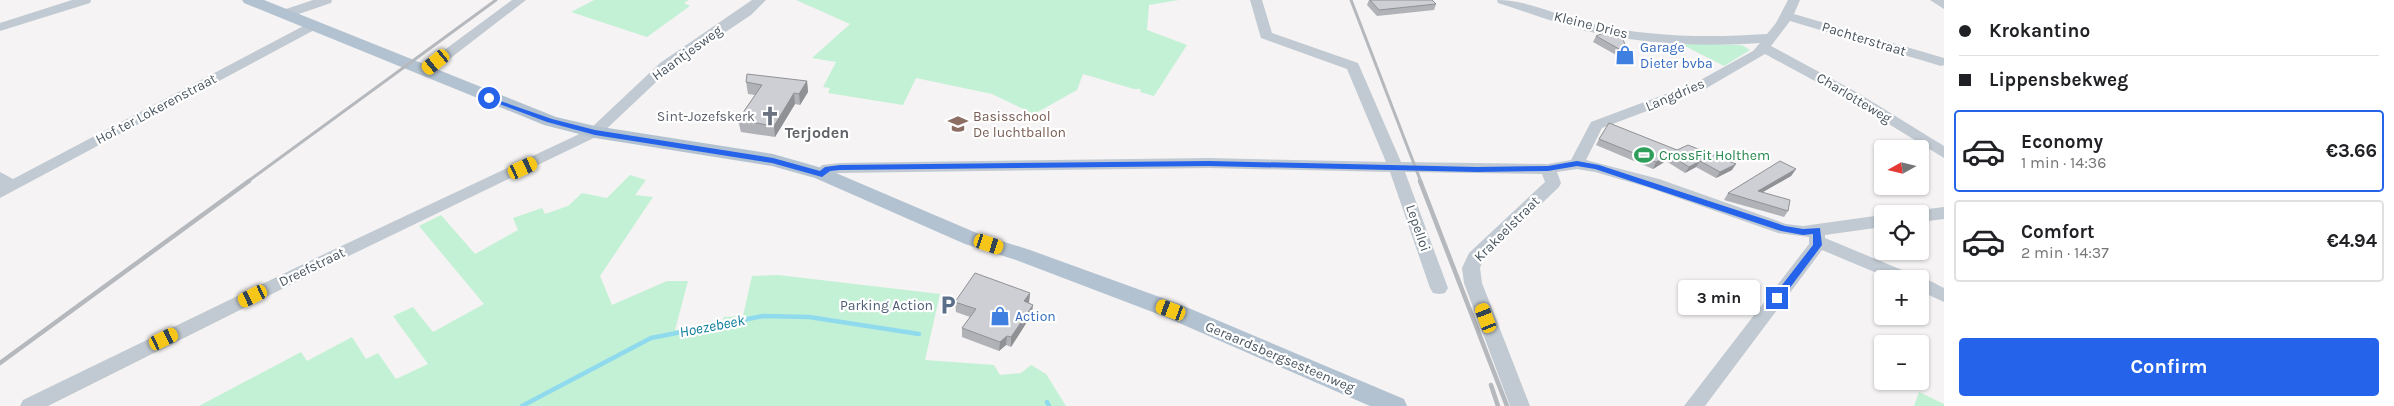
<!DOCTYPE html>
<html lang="en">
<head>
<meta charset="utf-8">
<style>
  :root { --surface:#fff; --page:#f6f6f6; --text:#202124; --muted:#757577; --line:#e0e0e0; --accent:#2563eb }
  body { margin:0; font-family:Karla,sans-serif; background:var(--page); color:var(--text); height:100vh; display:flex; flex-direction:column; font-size:19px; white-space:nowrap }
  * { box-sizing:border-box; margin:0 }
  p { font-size:16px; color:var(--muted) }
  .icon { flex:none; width:28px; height:28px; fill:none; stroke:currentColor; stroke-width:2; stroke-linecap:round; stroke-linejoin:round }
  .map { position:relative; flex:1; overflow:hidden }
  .sheet { display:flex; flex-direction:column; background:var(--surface); width:450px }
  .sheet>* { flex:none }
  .top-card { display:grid; align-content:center; height:110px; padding:0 15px; background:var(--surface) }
  .needle { width:32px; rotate:262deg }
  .fabs { position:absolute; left:1874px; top:140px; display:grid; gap:10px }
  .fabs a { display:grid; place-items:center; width:55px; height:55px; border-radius:5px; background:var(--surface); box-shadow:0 1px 4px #0004; font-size:25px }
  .end { position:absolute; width:22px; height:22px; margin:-11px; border:6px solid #2563eb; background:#fff; box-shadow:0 0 0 2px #fff }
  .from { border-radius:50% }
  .bubble { position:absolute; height:35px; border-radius:5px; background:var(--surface); box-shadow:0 1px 4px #0004; font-size:16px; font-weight:700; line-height:35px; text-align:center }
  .car { position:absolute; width:15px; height:30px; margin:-15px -8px; border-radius:6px; box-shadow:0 0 4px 1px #0007; background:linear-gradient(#f5c518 24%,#345 0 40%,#f5c518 0 76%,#345 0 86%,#f5c518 0) }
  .top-card b { display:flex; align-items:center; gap:18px; height:48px; font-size:19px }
  .top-card b+b { border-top:1px solid var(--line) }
  .top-card i { width:12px; height:12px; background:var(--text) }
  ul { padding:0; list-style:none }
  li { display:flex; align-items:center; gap:15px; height:82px; margin:0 10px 8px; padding:0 5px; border:2px solid var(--line); border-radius:5px }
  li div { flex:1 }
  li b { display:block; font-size:19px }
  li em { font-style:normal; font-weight:700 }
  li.on { border-color:var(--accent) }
  li>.icon { width:45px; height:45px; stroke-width:1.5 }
  .action { display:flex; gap:10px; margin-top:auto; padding:10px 15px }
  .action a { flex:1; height:58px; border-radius:5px; background:var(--accent); color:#fff; font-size:20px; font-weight:700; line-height:58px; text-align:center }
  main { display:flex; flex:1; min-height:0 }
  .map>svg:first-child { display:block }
  .green { fill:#c3f1d5 }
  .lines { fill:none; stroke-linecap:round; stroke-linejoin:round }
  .stream { stroke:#90daee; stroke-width:4.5 }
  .minor { fill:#c1cad2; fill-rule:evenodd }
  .major { fill:#b3c2d1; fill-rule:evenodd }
  .rail-far1 { stroke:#b5b8bd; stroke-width:3 }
  .rail { stroke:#b5b8bd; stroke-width:4.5 }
  .wall { fill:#b0b2b7 }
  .shaded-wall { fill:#909195 }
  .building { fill:#cdcfd5; stroke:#909195 }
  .route { fill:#2563eb }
  .labels { text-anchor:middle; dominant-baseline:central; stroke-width:4.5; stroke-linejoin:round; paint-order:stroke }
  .street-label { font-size:14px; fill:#4a5661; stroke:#fff }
  .shop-label { font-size:14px; fill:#366cbe; stroke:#fff; text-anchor:start }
  .worship-label { font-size:14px; fill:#5b616d; stroke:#fff; text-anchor:end }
  .education-label { font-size:14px; fill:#785e54; stroke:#fff; text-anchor:start }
  .leisure-label { font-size:14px; fill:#27864d; stroke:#fff; text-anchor:start }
  .service-label { font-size:14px; fill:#4e5e75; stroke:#fff; text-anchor:end }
  .water-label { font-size:15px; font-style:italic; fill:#0c7c9b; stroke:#fff }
  .quarter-label { font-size:16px; font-weight:bold; fill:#5f6368; stroke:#fff }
</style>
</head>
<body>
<main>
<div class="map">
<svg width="1944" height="406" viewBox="0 0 1944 406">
  <rect width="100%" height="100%" fill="#f5f3f3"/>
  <path class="green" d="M594,0H689L684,3L690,6L647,37L571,12Z
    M796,0H1179L1149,5L1147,30L1187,45L1154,96L1140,92L1141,89H1134L1083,74L1077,90L1034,114L992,94L916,78L903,105L828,93L830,88L823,87L836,62L812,58L850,24Z
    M1679,43L1742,45L1750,50L1724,66Z
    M630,175L646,180L635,195L653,197L600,276L612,305L667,281H688L675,330L720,329L724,317L743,316L752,276L778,275L940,294L925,360L994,365L1000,375L1021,373L1031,365L1046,374L1066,406H199L301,352L307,361L352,337L366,359L378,353L396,379L428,364L393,316L413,307L433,332L484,304L419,226L441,215L475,254L518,230L513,218L542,208L545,214L568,206L582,193L607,198Z
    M1919,392L1944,404V406H1914Z"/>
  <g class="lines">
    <path class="stream" d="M1047,402L1049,406
      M522,406L651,338L763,316L809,317L919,334"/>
    <path class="minor" d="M72,0H91L90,3L0,31V23Z
      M313,0H332L331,3L290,17L285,18L278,14L280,11Z
      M512,0H526L430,74H420L418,71L420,68Z
      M752,0H766L751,15L670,69L600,135L330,265L48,406H20L23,400L318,257L590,129L660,63Z
      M1250,0H1262L1272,33L1358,63L1401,162L1548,164L1571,160L1591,122L1695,83L1753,51L1760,43C1701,47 1643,44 1586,31C1556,23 1527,12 1498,3L1497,0C1530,0 1560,17 1592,24C1649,37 1708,38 1767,34L1776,23L1788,0H1800L1794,14L1944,58V65L1941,66L1790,21L1771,46L1858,93L1944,146V158L1848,99L1765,54L1705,89L1602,128L1586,160L1659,179L1786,224L1803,226L1882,215V227L1825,235V238L1914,275L1917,279C1926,277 1936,284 1944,288V302L1920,291V279H1891L1822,250L1705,406H1684L1809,244V237L1778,233L1647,187L1595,172L1577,169L1557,172L1561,183L1559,187L1483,260L1480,268L1482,283L1530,406H1510L1464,283L1462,268L1469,253L1545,182L1542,174L1405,172L1448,288L1445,293L1439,294L1433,293L1430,288L1390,172L1209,168L840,173L832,174L822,179L816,178L814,174L822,165L840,163L1209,158L1386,162L1347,69L1261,38Z
      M1930,0H1944V9Z
      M313,21L318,22L320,25L318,28L0,198V172L13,179Z
      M1944,207V219L1920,222V214H1913L1920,210Z"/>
    <path class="major" d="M242,0H264L556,117L595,126L773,154L829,170L979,234L1030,250L1179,304L1404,399L1407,406H1370L1163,316L1016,260L965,244L815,178L772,166L595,138L544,125L244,3Z"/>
    <path class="rail-far1" d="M1351,0L1421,182
      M247,182L496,0"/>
    <path class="rail" d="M1420,181L1507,406
      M0,363L249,181
      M1491,385L1498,406"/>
  </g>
  <path class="wall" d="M1369,0H1432L1436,4L1434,10L1377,16L1367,5Z
    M1596,36L1628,54L1625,60L1593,42Z
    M807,81L808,92L800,105L795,104L775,137L741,132L738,120L755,95L748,94L746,82Z
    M1599,139L1677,150L1732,170L1716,178L1696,167L1685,173L1666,161L1653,169L1596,145Z
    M1796,169L1791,176L1763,192L1788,211L1784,217L1724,200L1728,193Z
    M1030,293L1029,303L1032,314L1011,347L1006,345L999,351L962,337V328L970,317L956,312L955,302Z"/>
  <path class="shaded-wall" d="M807,81L808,92L800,105L799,94Z
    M794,93L795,104L775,137L774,126Z
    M1670,155L1666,161L1653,169L1656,162Z
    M1700,161L1696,167L1685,173L1689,167Z
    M1736,164L1732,170L1716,178L1720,172Z
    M1796,169L1791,176L1754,197L1758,191Z
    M1030,293L1029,302L1024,311V301Z
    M1033,305L1032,314L1011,347V337Z
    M1007,336L1006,345L999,351L1000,342Z"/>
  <path class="building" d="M1370,0H1432L1436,4L1379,10Z
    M1609,31L1621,33L1628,54L1596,36Z
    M747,74L807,81L799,94L794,93L774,126L738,120L762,85L746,82Z
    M1609,123L1677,150L1688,145L1736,164L1720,172L1700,161L1689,167L1670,155L1656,162L1599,139Z
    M1780,161L1796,169L1758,191L1790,200L1788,211L1728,193Z
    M975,273L1030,293L1024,301L1033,305L1011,337L1007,336L1000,342L962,328L976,309L955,302Z"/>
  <path class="route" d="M486,96L552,119L595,130L773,158L820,171L825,167L840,165L1209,161L1477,167L1548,166L1577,161L1599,165L1785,226L1803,229L1820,228L1822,245L1780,301L1777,302L1772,298L1813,245V234L1803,235L1781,231L1595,169L1577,166L1548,171L1477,172L1209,166L840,170L830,171L822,177L772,163L595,135L547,122L486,99Z"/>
  <defs>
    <symbol id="shop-bare" viewBox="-9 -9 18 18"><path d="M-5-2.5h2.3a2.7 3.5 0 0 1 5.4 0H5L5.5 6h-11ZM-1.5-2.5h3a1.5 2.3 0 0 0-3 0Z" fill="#3f7fe0" stroke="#fff" stroke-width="2.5" paint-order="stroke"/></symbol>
    <symbol id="church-bare" viewBox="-9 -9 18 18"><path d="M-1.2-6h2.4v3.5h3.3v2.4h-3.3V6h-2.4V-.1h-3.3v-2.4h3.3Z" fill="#6b7280" stroke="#fff" stroke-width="2.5" paint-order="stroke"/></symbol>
    <symbol id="school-bare" viewBox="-9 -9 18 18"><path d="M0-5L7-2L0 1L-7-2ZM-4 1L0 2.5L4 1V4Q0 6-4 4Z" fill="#8d6e63" stroke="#fff" stroke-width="2.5" paint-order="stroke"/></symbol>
    <symbol id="stadium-bare" viewBox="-9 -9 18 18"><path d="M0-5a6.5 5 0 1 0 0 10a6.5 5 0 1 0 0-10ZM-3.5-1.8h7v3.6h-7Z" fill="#2e9e5b" stroke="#fff" stroke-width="2.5" paint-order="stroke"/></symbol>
    <symbol id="parking-bare" viewBox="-9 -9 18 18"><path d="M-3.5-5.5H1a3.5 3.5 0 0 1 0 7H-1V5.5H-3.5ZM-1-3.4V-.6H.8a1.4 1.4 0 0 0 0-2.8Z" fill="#5c6f8a" stroke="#fff" stroke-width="2.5" paint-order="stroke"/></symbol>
  </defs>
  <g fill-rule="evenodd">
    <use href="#shop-bare" x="1611" y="41" width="28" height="28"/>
    <use href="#church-bare" x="756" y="102" width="28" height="28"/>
    <use href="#school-bare" x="944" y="110" width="28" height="28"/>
    <use href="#stadium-bare" x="1630" y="141" width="28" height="28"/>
    <use href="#parking-bare" x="934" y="291" width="28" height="28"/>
    <use href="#shop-bare" x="986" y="302" width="28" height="28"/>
  </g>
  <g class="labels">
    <g class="street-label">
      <text transform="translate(1591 25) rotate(14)">Kleine Dries</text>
      <text transform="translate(1864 39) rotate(17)">Pachterstraat</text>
      <text transform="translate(687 53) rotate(-36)">Haantjesweg</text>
      <text transform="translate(1675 95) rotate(-23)">Langdries</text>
      <text transform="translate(1854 98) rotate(31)">Charlotteweg</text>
      <text transform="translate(156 109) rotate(-28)">Hof ter Lokerenstraat</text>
      <text transform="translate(1418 228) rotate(71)">Lepelloi</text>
      <text transform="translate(1507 229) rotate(-45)">Krakeelstraat</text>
      <text transform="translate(312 267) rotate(-26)">Dreefstraat</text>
      <text transform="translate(1280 357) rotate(23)">Geraardsbergsesteenweg</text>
    </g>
    <g class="shop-label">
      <text x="1640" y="47">Garage<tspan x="1640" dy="16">Dieter bvba</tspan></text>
      <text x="1015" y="316">Action</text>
    </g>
    <g class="worship-label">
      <text x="755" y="116">Sint-Jozefskerk</text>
    </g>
    <g class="education-label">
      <text x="973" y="116">Basisschool<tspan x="973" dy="16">De luchtballon</tspan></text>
    </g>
    <g class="leisure-label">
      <text x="1659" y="155">CrossFit Holthem</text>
    </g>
    <g class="service-label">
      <text x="933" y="305">Parking Action</text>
    </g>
    <g class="water-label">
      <text transform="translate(712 326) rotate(-11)">Hoezebeek</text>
    </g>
    <g class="quarter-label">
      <text x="817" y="132">Terjoden</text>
    </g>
  </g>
</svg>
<div class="fabs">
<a><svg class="needle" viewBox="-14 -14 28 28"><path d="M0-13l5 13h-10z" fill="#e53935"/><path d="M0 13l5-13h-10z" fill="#757577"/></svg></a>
<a><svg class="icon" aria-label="locate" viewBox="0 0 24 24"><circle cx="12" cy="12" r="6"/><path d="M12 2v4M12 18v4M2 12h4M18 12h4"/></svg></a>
<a>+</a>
<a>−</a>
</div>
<i class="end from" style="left:489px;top:98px"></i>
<i class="end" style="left:1777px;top:298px"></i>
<div class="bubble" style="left:1678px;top:280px;width:82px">3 min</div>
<i class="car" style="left:436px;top:62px;rotate:231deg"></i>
<i class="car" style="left:523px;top:168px;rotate:65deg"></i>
<i class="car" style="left:989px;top:244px;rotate:108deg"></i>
<i class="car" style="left:253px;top:296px;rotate:244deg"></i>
<i class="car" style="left:1171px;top:310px;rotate:290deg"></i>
<i class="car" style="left:1486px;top:318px;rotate:339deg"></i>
<i class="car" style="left:164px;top:339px;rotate:64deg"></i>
</div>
<section class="sheet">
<div class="top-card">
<b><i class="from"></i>Krokantino</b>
<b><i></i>Lippensbekweg</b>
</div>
<ul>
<li class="on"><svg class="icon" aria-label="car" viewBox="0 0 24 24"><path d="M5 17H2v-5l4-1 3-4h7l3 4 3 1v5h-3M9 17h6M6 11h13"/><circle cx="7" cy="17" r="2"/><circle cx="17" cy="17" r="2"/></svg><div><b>Economy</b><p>1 min · 14:36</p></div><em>€3.66</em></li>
<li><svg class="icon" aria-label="car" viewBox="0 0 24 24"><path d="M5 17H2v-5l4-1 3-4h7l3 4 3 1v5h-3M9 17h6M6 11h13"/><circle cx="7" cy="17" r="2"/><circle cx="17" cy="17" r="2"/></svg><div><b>Comfort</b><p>2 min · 14:37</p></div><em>€4.94</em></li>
</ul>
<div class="action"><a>Confirm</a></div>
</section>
</main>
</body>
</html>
